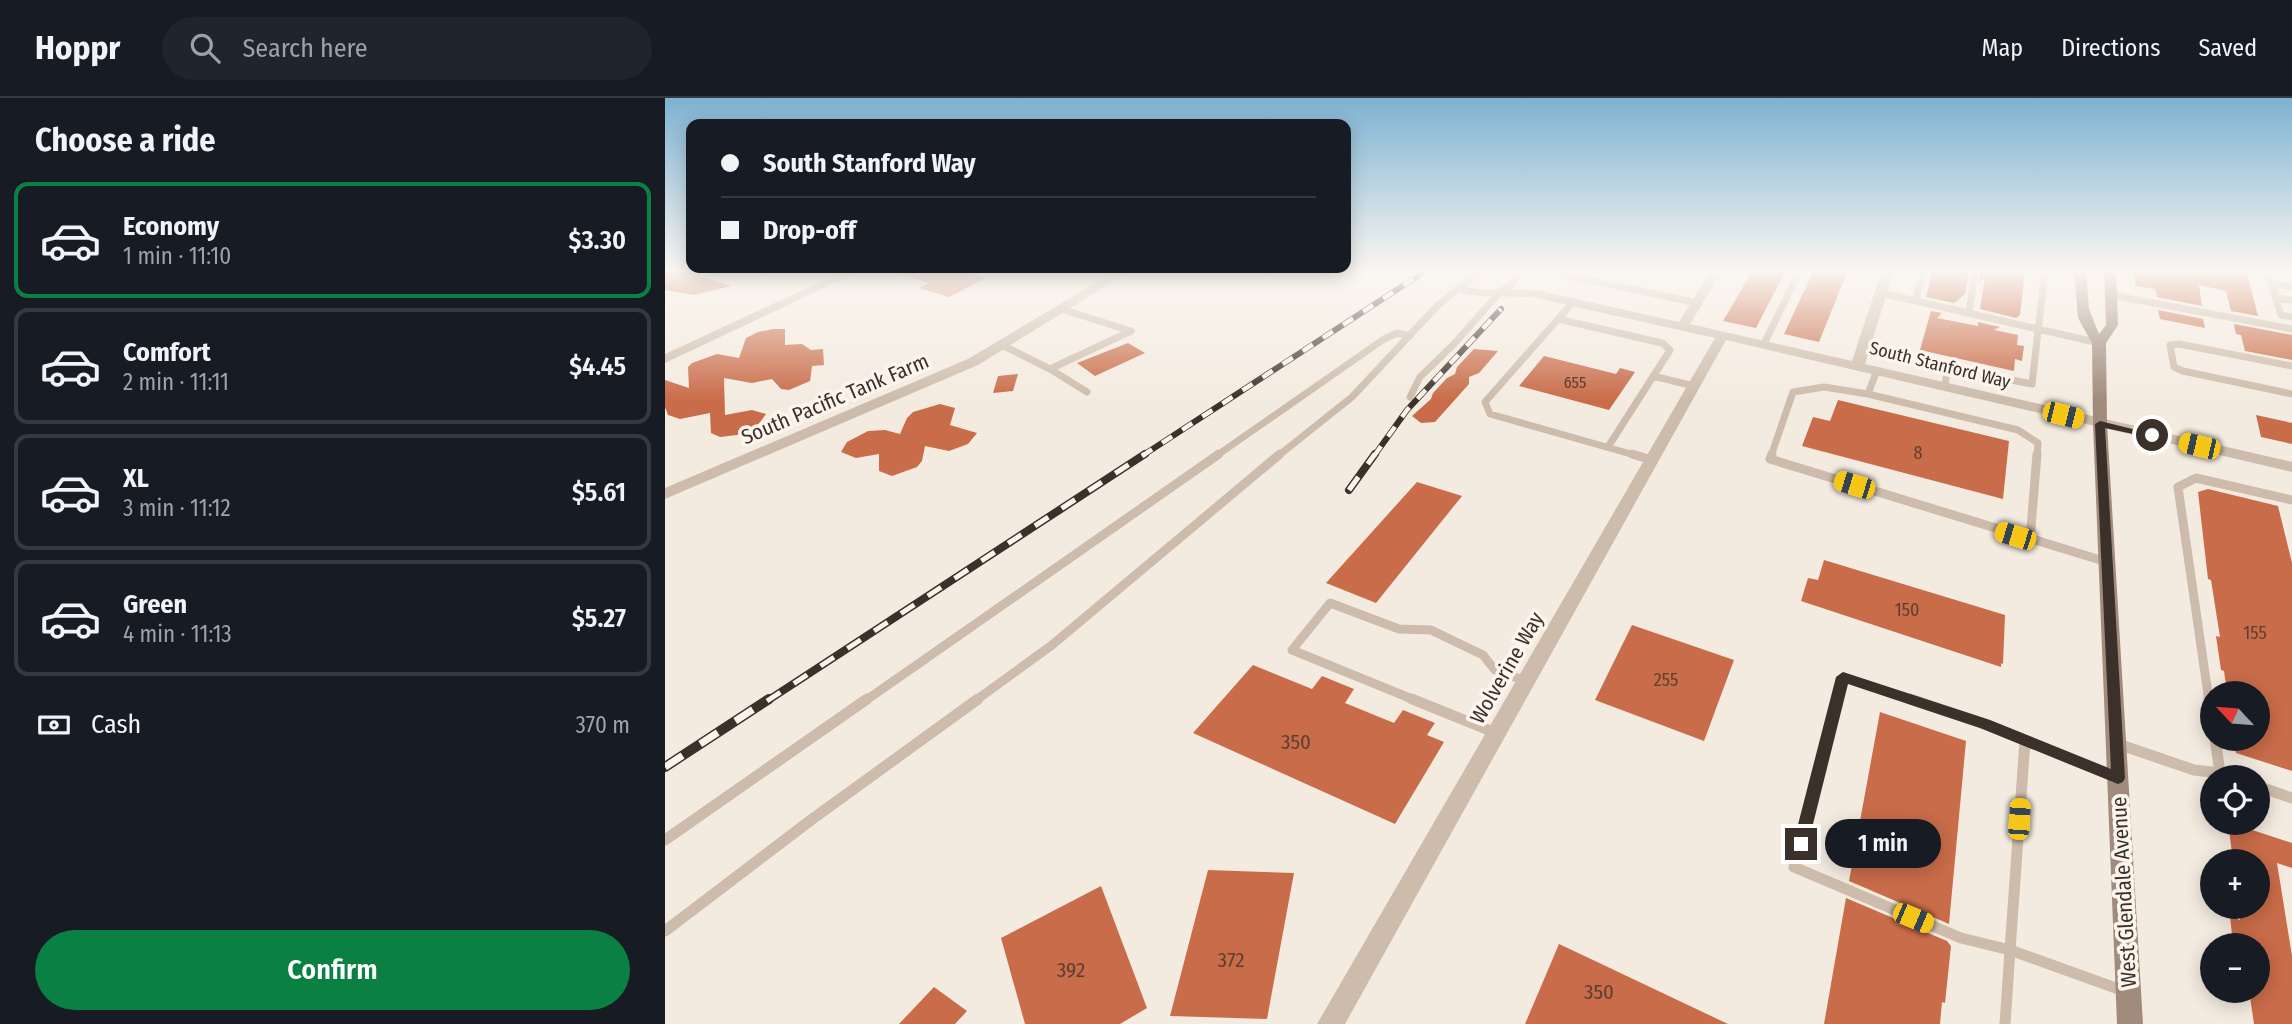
<!DOCTYPE html>
<html lang="en">
<head>
<meta charset="utf-8">
<style>
  :root { --surface:#171b24; --page:#20242c; --text:#f1f3f6; --muted:#9ea1a6; --line:#363941; --accent:#0b8043 }
  body { margin:0; font-family:"Fira Sans Condensed",sans-serif; background:var(--page); color:var(--text); height:100vh; display:flex; flex-direction:column; font-size:26px; white-space:nowrap }
  * { box-sizing:border-box; margin:0 }
  p { font-size:23px; color:var(--muted) }
  .icon { flex:none; width:38px; height:38px; fill:none; stroke:currentColor; stroke-width:2; stroke-linecap:round; stroke-linejoin:round }
  .map { position:relative; flex:1; overflow:hidden }
  .sheet { display:flex; flex-direction:column; background:var(--surface); width:665px }
  .sheet>* { flex:none }
  .banner { position:absolute; left:21px; top:21px; width:665px; height:154px; border-radius:14px; box-shadow:0 4px 18px #0003; display:grid; align-content:center; height:154px; padding:0 35px; background:var(--surface) }
  .needle { width:46px; rotate:296deg }
  .controls { position:absolute; left:1535px; top:583px; display:grid; gap:14px }
  .controls a { display:grid; place-items:center; width:70px; height:70px; border-radius:50%; background:var(--surface); box-shadow:0 4px 18px #0003; font-size:35px }
  .end { position:absolute; width:32px; height:32px; margin:-16px; border:9px solid #3b302a; background:#fff; box-shadow:0 0 0 4px #fff }
  .from { border-radius:50% }
  .bubble { position:absolute; height:49px; border-radius:24px; background:var(--surface); box-shadow:0 4px 18px #0003; font-size:23px; font-weight:600; line-height:49px; text-align:center }
  .car { position:absolute; width:21px; height:42px; margin:-21px -10px; border-radius:9px; box-shadow:0 0 5px 2px #0007; background:linear-gradient(#f5c518 24%,#345 0 40%,#f5c518 0 76%,#345 0 86%,#f5c518 0) }
  .banner b { display:flex; align-items:center; gap:24px; height:66px; font-size:26px }
  .banner b+b { border-top:2px solid var(--line) }
  .banner i { width:18px; height:18px; background:var(--text) }
  ul { padding:0; list-style:none }
  li { display:flex; align-items:center; gap:21px; height:116px; margin:0 14px 10px; padding:0 21px; border:4px solid var(--line); border-radius:14px }
  li div { flex:1 }
  li b { display:block; font-size:26px }
  li em { font-style:normal; font-weight:600 }
  li.current { border-color:var(--accent) }
  li>.icon { width:63px; height:63px; stroke-width:1.5 }
  h2 { padding:0 35px; font-size:32px; line-height:84px }
  .pay { display:flex; align-items:center; gap:18px; height:77px; padding:0 35px; font-size:26px }
  .pay p { margin-inline-start:auto }
  .cta { display:flex; gap:14px; margin-top:auto; padding:14px 35px }
  .cta a { flex:1; height:80px; border-radius:42px; background:var(--accent); color:#fff; font-size:28px; font-weight:600; line-height:80px; text-align:center }
  header { display:flex; align-items:center; gap:42px; box-sizing:border-box; height:98px; padding:0 35px; background:var(--surface); border-bottom:2px solid var(--line) }
  header strong { font-size:33px }
  nav { display:flex; gap:38px; margin-inline-start:auto; font-size:24px }
  .search { width:490px; height:63px; background:var(--page); display:flex; align-items:center; gap:18px; box-sizing:border-box; padding:0 24px; border-radius:38px; color:var(--muted); font-size:26px }
  main { display:flex; flex:1; min-height:0 }
  .map>svg:first-child { display:block }
  .building { fill:#c96c49 }
  .lines { fill:none; stroke-linecap:round; stroke-linejoin:round }
  .service-far2 { stroke:#cdbcab; stroke-width:7 }
  .service-far1 { stroke:#cdbcab; stroke-width:9 }
  .service { stroke:#cdbcab; stroke-width:11 }
  .minor { fill:#cdbcab; fill-rule:evenodd }
  .secondary { fill:#a18b7c; fill-rule:evenodd }
  .rail-far2-casing { stroke:#3b302a; stroke-width:6 }
  .rail-far1-casing { stroke:#3b302a; stroke-width:8 }
  .rail-casing { stroke:#3b302a; stroke-width:10 }
  .rail-far2 { stroke:#fbf5ed; stroke-width:4.5; stroke-dasharray:12; stroke-linecap:butt }
  .rail-far1 { stroke:#fbf5ed; stroke-width:5; stroke-dasharray:16; stroke-linecap:butt }
  .rail { stroke:#fbf5ed; stroke-width:7; stroke-dasharray:21; stroke-linecap:butt }
  .route { fill:#3b302a }
  .labels { text-anchor:middle; dominant-baseline:central; stroke-width:7; stroke-linejoin:round; paint-order:stroke }
  .far-number-label { font-size:16px; fill:#5e3f32 }
  .far-street-label { font-size:18px; fill:#3b302a; stroke:#fbf5ed }
  .number-label { font-size:18px; fill:#5e3f32 }
  .street-label { font-size:21px; fill:#3b302a; stroke:#fbf5ed }
  .near-number-label { font-size:21px; fill:#5e3f32 }
</style>
</head>
<body>
<header>
<strong>Hoppr</strong>
<div class="search"><svg class="icon" aria-label="search" viewBox="0 0 24 24"><circle cx="10" cy="10" r="6"/><path d="M15 15l6 6"/></svg>Search here</div>
<nav><a>Map</a><a>Directions</a><a>Saved</a></nav>
</header>
<main>
<section class="sheet">
<h2>Choose a ride</h2>
<ul>
<li class="current"><svg class="icon" aria-label="car" viewBox="0 0 24 24"><path d="M5 17H2v-5l4-1 3-4h7l3 4 3 1v5h-3M9 17h6M6 11h13"/><circle cx="7" cy="17" r="2"/><circle cx="17" cy="17" r="2"/></svg><div><b>Economy</b><p>1 min · 11:10</p></div><em>$3.30</em></li>
<li><svg class="icon" aria-label="car" viewBox="0 0 24 24"><path d="M5 17H2v-5l4-1 3-4h7l3 4 3 1v5h-3M9 17h6M6 11h13"/><circle cx="7" cy="17" r="2"/><circle cx="17" cy="17" r="2"/></svg><div><b>Comfort</b><p>2 min · 11:11</p></div><em>$4.45</em></li>
<li><svg class="icon" aria-label="car" viewBox="0 0 24 24"><path d="M5 17H2v-5l4-1 3-4h7l3 4 3 1v5h-3M9 17h6M6 11h13"/><circle cx="7" cy="17" r="2"/><circle cx="17" cy="17" r="2"/></svg><div><b>XL</b><p>3 min · 11:12</p></div><em>$5.61</em></li>
<li><svg class="icon" aria-label="car" viewBox="0 0 24 24"><path d="M5 17H2v-5l4-1 3-4h7l3 4 3 1v5h-3M9 17h6M6 11h13"/><circle cx="7" cy="17" r="2"/><circle cx="17" cy="17" r="2"/></svg><div><b>Green</b><p>4 min · 11:13</p></div><em>$5.27</em></li>
</ul>
<div class="pay"><svg class="icon" aria-label="cash" viewBox="0 0 24 24"><path d="M3 7h18v10H3z"/><circle cx="12" cy="12" r="2"/></svg>Cash<p>370 m</p></div>
<div class="cta"><a>Confirm</a></div>
</section>
<div class="map">
<svg width="1627" height="926" viewBox="0 0 1627 926">
  <rect width="100%" height="100%" fill="#f4ebe0"/>
  <path class="building" d="M0,172H17L66,188L29,197L0,192Z
    M235,172H295L321,180L284,199L254,190L264,185L234,176Z
    M1088,172H1121L1091,230L1058,223Z
    M1149,172H1183L1154,244L1119,236Z
    M1268,172H1304L1300,196L1289,205L1261,199Z
    M1316,172H1360L1355,217L1351,220L1315,211L1320,179L1314,184Z
    M1469,172H1581L1593,218L1566,213L1561,193L1534,187L1537,208L1492,199L1490,191L1470,188Z
    M1493,212L1538,221L1540,230L1495,221Z
    M1266,213L1277,215L1272,220L1313,228V224L1335,229L1329,232L1353,237L1352,247L1359,248L1357,263L1350,261L1349,273L1255,252Z
    M1569,226L1627,237V262L1580,253L1576,237L1571,236Z
    M108,231H120V247L137,246L146,252L158,251L159,267L147,268L145,283L124,292L116,291L107,281L87,285L59,280L60,317L87,312L101,316L93,327L72,337L55,339L46,335L45,315L15,321L3,317L0,309V282L24,290L23,269L27,265L52,256L74,260L81,240L93,234Z
    M463,245L480,255L430,278L412,265Z
    M809,251L833,253L814,275L804,279V286L770,324L756,325L747,318L766,301L768,295L782,280L790,276L792,269Z
    M879,258L951,276L955,270L970,274L944,312L854,288Z
    M353,276L348,293L328,295L333,278Z
    M1173,302L1344,343L1338,401L1137,348L1148,319L1165,323Z
    M275,306L290,310L285,327L312,335L303,346L284,353L260,348L257,363L252,369L227,378L214,373V356L191,360L176,354L182,344L203,333L220,332L235,336L242,320L248,314Z
    M1591,317L1627,325V346L1596,339Z
    M752,384L797,398L711,505L661,485Z
    M1543,391L1613,408L1627,465V673L1571,655L1569,640H1592V595H1562L1559,573L1556,572L1551,538L1555,539L1546,482L1543,481L1533,394Z
    M1159,462L1340,517L1338,566L1336,565V569L1136,503L1143,480L1153,482Z
    M967,527L1069,562L1039,643L930,602Z
    M588,567L647,591L657,578L689,591L680,605L729,625L738,612L770,625L762,637L779,644L730,726L528,635Z
    M1215,614L1301,643L1284,826L1184,783Z
    M1563,724L1627,745V770L1612,765L1627,858V926H1589L1584,892H1592V847H1579L1578,841L1567,837L1565,818L1575,822L1574,808H1592V763H1568Z
    M543,772L629,775L602,921L505,918Z
    M436,788L482,910L455,926H360L336,840Z
    M1181,800L1282,843L1286,848L1280,905L1277,904L1275,926H1159Z
    M894,846L928,862L1063,926H860Z
    M269,889L302,913L290,926H234Z"/>
  <g class="lines">
    <path class="service-far2" d="M896,172L905,178L1033,205
      M1602,172L1616,217L1627,219
      M1606,185L1627,189
      M795,191C820,198 845,193 871,196
      M1216,195L1434,245
      M1446,197L1627,231
      M1610,200L1627,202
      M1250,203L1259,172
      M908,204L820,304L825,316L973,358
      M1304,215L1310,172
      M893,221L997,245L1005,252L943,349
      M1099,246L1135,172
      M337,247L385,271L466,233L396,211
      M1627,268L1514,246L1505,247L1509,269L1518,273L1627,296
      M385,271L422,294
      M988,278L1029,288
      M1280,288L1282,272L1289,271L1367,286L1380,172
      M1203,296L1353,332L1373,345L1372,358
      M745,299L755,279L789,246L835,194L847,187L853,172
      M551,358L719,241L732,235L745,238
      M613,358L687,299L773,207L816,172
      M1106,358L1128,294L1159,289L1203,296L1212,272"/>
    <path class="service-far1" d="M967,356L987,362
      M1107,356L1105,361L1442,464
      M1365,442L1372,356
      M200,603L554,356
      M310,603L387,547L615,356
      M752,603L627,552L665,505L734,531L766,532L818,557L830,572L861,583
      M1172,603L1178,579L1250,603
      M1544,603L1513,389L1531,380L1627,402"/>
    <path class="service" d="M747,601L831,635
      M1172,601L1129,769L1296,840L1345,852L1360,643
      M1245,601L1320,626L1452,679
      M1544,601L1547,622
      M1453,646L1529,672L1555,675L1550,640
      M1555,675L1566,679
      M1592,688L1627,700
      M0,742L202,601
      M0,833L146,722L313,601
      M1340,926L1345,852L1459,893"/>
    <path class="minor" d="M181,172H197L0,265V256Z
      M452,172H467L313,267L0,401V390L303,261Z
      M1046,172H1058L1025,226L1187,263L1217,172H1229L1200,266L1627,364V374L1061,242L680,926H652L1050,240L871,200L865,196L871,192L1014,224Z"/>
    <path class="secondary" d="M1409,172H1421L1424,211L1434,236L1441,227L1439,172H1451L1453,227L1441,245L1442,326L1478,926H1452L1428,326L1427,245L1413,220Z"/>
    <defs>
      <path id="rail-far2" d="M477,358L762,172
        M709,358L742,312L836,211"/>
      <path id="rail-far1" d="M684,392L710,356
        M102,603L480,356"/>
      <path id="rail" d="M0,669L104,601"/>
    </defs>
    <use href="#rail-far2" class="rail-far2-casing"/>
    <use href="#rail-far1" class="rail-far1-casing"/>
    <use href="#rail" class="rail-casing"/>
    <use href="#rail-far2" class="rail-far2"/>
    <use href="#rail-far1" class="rail-far1"/>
    <use href="#rail" class="rail"/>
  </g>
  <linearGradient id="sky" x2="0" y2="1"><stop stop-color="#7db2d2"/><stop offset="0.57" stop-color="#faf6f1"/><stop offset="1" stop-color="#faf6f1" stop-opacity="0"/></linearGradient>
  <rect width="1627" height="302" fill="url(#sky)"/>
  <path class="route" d="M1435,323L1492,337L1487,340L1440,330L1460,680L1458,684L1453,686L1315,630L1183,586L1143,746L1141,750H1130L1128,746L1171,579L1178,574L1325,622L1446,671L1430,326Z"/>
  <g class="labels">
    <g class="far-number-label">
      <text x="910" y="284">655</text>
    </g>
    <g class="far-street-label">
      <text transform="translate(1275 267) rotate(14)">South Stanford Way</text>
    </g>
    <g class="number-label">
      <text x="1253" y="355">8</text>
      <text x="1242" y="512">150</text>
      <text x="1590" y="535">155</text>
      <text x="1001" y="582">255</text>
    </g>
    <g class="street-label">
      <text transform="translate(170 301) rotate(-23)">South Pacific Tank Farm</text>
      <text transform="translate(842 570) rotate(-60)">Wolverine Way</text>
      <text transform="translate(1459 794) rotate(-93)">West Glendale Avenue</text>
    </g>
    <g class="near-number-label">
      <text x="631" y="644">350</text>
      <text x="566" y="862">372</text>
      <text x="406" y="872">392</text>
      <text x="934" y="894">350</text>
    </g>
  </g>
</svg>
<div class="controls">
<a><svg class="needle" viewBox="-14 -14 28 28"><path d="M0-13l5 13h-10z" fill="#e53935"/><path d="M0 13l5-13h-10z" fill="#9ea1a6"/></svg></a>
<a><svg class="icon" aria-label="locate" viewBox="0 0 24 24"><circle cx="12" cy="12" r="6"/><path d="M12 2v4M12 18v4M2 12h4M18 12h4"/></svg></a>
<a>+</a>
<a>−</a>
</div>
<i class="end from" style="left:1487px;top:337px"></i>
<i class="end" style="left:1136px;top:746px"></i>
<div class="bubble" style="left:1160px;top:721px;width:116px">1 min</div>
<i class="car" style="left:1398px;top:317px;rotate:104deg"></i>
<i class="car" style="left:1534px;top:348px;rotate:283deg"></i>
<i class="car" style="left:1189px;top:387px;rotate:287deg"></i>
<i class="car" style="left:1350px;top:438px;rotate:287deg"></i>
<i class="car" style="left:1354px;top:721px;rotate:4deg"></i>
<i class="car" style="left:1248px;top:820px;rotate:113deg"></i>
<div class="banner">
<b><i class="from"></i>South Stanford Way</b>
<b><i></i>Drop-off</b>
</div>
</div>
</main>
</body>
</html>
